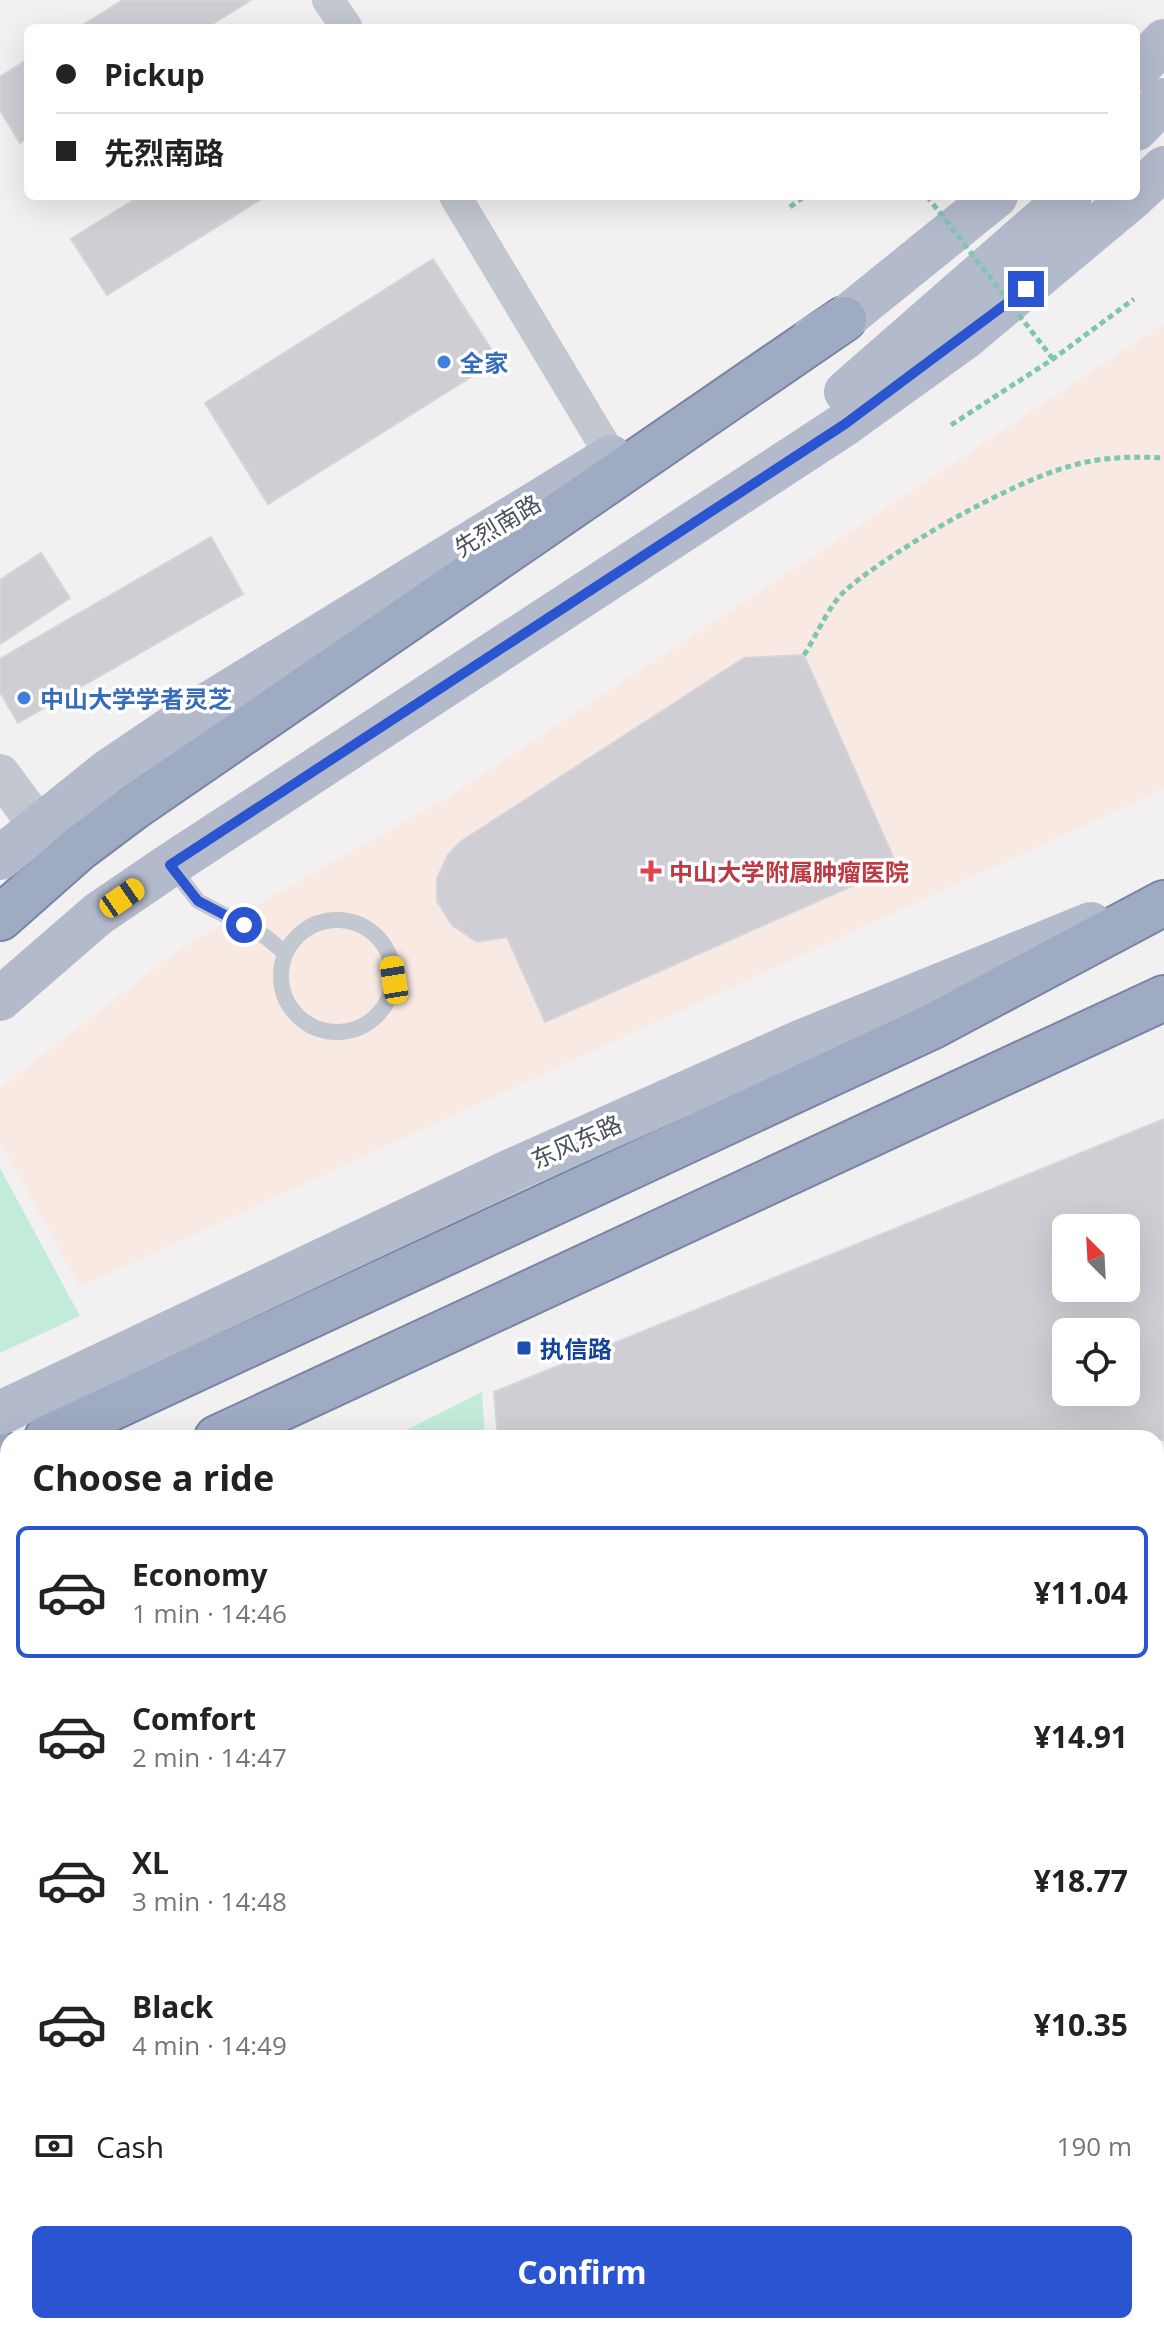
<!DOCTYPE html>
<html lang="en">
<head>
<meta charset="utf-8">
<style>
  :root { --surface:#fff; --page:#f6f6f6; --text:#222; --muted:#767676; --line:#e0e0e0; --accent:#2b54d1 }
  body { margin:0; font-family:"Open Sans","Noto Sans SC",sans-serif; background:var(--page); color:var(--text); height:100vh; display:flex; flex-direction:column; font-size:30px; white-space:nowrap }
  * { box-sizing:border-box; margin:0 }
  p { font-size:26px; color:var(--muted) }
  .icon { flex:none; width:44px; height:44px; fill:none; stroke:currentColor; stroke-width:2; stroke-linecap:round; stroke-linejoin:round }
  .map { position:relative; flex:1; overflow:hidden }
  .side { position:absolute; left:0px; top:1430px; width:1164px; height:904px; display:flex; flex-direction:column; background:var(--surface); border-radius:24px 24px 0 0; box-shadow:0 8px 32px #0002 }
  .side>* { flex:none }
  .top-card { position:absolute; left:24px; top:24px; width:1116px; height:176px; border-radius:12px; box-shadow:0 8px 32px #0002; display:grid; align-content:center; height:176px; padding:0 32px; background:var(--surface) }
  .needle { width:52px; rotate:336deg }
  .buttons { position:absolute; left:1052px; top:1214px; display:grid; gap:16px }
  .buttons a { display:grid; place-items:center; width:88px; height:88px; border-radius:12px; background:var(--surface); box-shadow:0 8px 32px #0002; font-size:40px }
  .end { position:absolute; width:36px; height:36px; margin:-18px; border:10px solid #2b54d1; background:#fff; box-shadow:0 0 0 4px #fff }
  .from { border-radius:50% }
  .car { position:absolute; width:24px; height:48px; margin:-24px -12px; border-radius:10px; box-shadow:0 0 6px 2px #0007; background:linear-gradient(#f5c518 24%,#345 0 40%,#f5c518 0 76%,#345 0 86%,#f5c518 0) }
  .top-card b { display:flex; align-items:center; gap:28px; height:76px; font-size:30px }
  .top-card b+b { border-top:2px solid var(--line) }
  .top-card i { width:20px; height:20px; background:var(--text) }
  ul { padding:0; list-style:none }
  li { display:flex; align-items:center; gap:24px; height:132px; margin:0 16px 12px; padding:0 16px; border:4px solid transparent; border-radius:12px }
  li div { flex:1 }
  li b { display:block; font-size:30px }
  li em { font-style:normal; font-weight:700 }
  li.on { border-color:var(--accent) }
  li>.icon { width:72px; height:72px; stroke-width:1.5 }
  h2 { padding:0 32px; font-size:36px; line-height:96px }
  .pay { display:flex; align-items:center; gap:20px; height:88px; padding:0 32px; font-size:30px }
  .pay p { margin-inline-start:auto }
  .cta { display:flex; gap:16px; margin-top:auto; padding:16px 32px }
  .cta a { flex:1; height:92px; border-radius:12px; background:var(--accent); color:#fff; font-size:32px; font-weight:700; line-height:92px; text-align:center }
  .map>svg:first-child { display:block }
  .medical { fill:#f9e9e3 }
  .green { fill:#c3ebda }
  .building { fill:#ceced4; stroke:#d4d5db; stroke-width:2; fill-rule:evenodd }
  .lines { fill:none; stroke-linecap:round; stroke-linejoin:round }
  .trunk-casing { stroke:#7885a5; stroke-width:48 }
  .path { stroke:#7ec6b0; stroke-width:5; stroke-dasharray:6 4; stroke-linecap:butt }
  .service { stroke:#c2c7d0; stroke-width:16 }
  .minor { stroke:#c2c7d0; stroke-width:32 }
  .tertiary { stroke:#c2c7d0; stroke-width:40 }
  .primary { stroke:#b2bacc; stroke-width:44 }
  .trunk { stroke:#9faac3; stroke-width:44 }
  .path-bridge { stroke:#7ec6b0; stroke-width:5; stroke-dasharray:6 4; stroke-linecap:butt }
  .route { stroke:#2b54d1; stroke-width:10 }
  .shop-dot { fill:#3f7fe0; stroke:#fff; stroke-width:3 }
  .health-dot { fill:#e0444e; stroke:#fff; stroke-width:3 }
  .transit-dot { fill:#1a4fb4; stroke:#fff; stroke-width:3 }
  .labels { text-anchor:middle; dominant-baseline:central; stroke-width:7; stroke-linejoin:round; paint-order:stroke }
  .shop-label { font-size:24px; font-weight:bold; fill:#366cbe; stroke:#fff; text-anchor:start }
  .street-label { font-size:24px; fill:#4a505b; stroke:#fff }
  .health-label { font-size:24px; font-weight:bold; fill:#be3a42; stroke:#fff; text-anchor:start }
  .transit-label { font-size:24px; font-weight:bold; fill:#164399; stroke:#fff; text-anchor:start }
</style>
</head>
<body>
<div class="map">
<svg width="1164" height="2334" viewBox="0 0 1164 2334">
  <rect width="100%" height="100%" fill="#f2f0f0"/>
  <path class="medical" d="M1164,324V789L80,1287L0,1142V1088L184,946L450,796Z"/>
  <path class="green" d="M0,1168L80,1316L0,1353Z
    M482,1392L485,1438H391Z
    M8,1624V2326H719V2334H0V1628Z"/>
  <path class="building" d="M123,0H251L206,28H78Z
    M28,59V138L20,143L0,110V77Z
    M140,196H266L107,295L71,239Z
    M433,259L498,360L268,504L205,403Z
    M211,537L243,594L18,723L0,692V659Z
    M41,553L70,598L0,644V580Z
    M804,655L897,866L545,1022L507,937L477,942L452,925L437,901V878L448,855L460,842L744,658Z
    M1164,1119V1440L1121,1435L498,1438L494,1392ZM1066,1228H1126V1288H1066ZM1066,1332H1126V1392H1066Z
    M1156,1717L1164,1734V1745L1156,1748Z
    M1156,1920L1164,1938V1955L1156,1958Z
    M1161,2070L1164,2078V2169L1156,2172V2073Z
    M1156,2206L1164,2223V2306L1159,2308L1164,2334H1073L1070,2326H1156Z
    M820,2326H880L884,2334H823Z"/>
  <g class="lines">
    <defs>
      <path id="trunk" d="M0,918L78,849L134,807L844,319
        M47,1438L931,1027L1164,903
        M217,1438L1164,998
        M0,1460L8,1456
        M0,1541L8,1537"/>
    </defs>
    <use href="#trunk" class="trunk-casing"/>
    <path class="path" d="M790,207L805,196
      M951,425L1053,359L1134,299
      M804,655C817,635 829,604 847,589C894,549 1008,484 1067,467C1099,457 1131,456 1164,458
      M0,1803L8,1799
      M256,2326L260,2334
      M589,2326L590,2334
      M358,2334L375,2326"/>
    <path class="service" d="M171,866L198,901L266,937L285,953
      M281 976a56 56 0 1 1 112 0a56 56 0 1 1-112 0Z
      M1156,1596L1164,1593"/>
    <path class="minor" d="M328,0L347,28
      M455,196L611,456"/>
    <path class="tertiary" d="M0,774L38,825"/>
    <path class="primary" d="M1136,70L1164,41
      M1136,129L1164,100
      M1136,194L1164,168
      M812,339L844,319L996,196
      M846,392L1070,196
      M0,858L107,772L197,711L611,457
      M0,999L98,914L170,865L845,424L963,339L1134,196
      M0,1413L515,1169L800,1042L1091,924"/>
    <use href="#trunk" class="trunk"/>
    <path class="path-bridge" d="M927,196L1053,359"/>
  </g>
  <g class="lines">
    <path class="route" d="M244,925L198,901L170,865L845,424L1026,289"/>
  </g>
  <g class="shop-dot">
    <circle cx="444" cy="362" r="8"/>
    <circle cx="24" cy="698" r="8"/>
  </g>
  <path class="health-dot" d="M647 859h8v8h8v8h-8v8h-8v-8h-8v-8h8z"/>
  <rect class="transit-dot" x="516" y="1340" width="16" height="16" rx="4"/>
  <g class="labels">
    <g class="shop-label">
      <text x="460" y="362">全家</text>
      <text x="40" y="698">中山大学学者灵芝</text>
    </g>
    <g class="street-label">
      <text transform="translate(497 525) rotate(-31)">先烈南路</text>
      <text transform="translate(576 1141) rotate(-24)">东风东路</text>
    </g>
    <g class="health-label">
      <text x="669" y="871">中山大学附属肿瘤医院</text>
    </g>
    <g class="transit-label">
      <text x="540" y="1348">执信路</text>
    </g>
  </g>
</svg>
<div class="buttons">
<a><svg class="needle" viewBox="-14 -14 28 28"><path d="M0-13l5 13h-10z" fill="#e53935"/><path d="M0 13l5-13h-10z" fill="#767676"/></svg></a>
<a><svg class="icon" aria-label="locate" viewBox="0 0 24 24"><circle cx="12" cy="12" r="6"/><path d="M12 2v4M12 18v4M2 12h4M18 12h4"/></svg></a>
</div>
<i class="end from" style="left:244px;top:925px"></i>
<i class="end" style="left:1026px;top:289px"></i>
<i class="car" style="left:122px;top:898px;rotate:55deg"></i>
<i class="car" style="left:394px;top:980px;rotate:351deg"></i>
<div class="top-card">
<b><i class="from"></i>Pickup</b>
<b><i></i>先烈南路</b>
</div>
<section class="side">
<h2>Choose a ride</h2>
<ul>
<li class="on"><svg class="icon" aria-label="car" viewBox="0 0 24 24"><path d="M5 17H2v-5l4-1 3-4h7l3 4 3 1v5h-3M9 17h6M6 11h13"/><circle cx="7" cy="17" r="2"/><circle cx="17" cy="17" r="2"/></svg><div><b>Economy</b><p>1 min · 14:46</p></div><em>¥11.04</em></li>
<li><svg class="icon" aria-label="car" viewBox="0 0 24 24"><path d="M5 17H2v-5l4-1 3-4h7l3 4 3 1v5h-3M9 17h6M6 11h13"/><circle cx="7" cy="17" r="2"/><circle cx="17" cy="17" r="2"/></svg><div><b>Comfort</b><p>2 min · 14:47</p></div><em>¥14.91</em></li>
<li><svg class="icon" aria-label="car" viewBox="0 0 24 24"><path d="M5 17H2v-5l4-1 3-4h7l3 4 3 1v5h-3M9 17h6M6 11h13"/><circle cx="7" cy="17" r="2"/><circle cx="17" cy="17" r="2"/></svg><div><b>XL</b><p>3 min · 14:48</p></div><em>¥18.77</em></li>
<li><svg class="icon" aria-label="car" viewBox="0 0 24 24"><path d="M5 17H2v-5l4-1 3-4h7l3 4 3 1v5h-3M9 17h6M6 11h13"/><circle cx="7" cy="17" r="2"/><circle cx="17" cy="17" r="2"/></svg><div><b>Black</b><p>4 min · 14:49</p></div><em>¥10.35</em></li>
</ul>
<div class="pay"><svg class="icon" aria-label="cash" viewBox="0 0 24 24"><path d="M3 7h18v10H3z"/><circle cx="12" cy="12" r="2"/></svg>Cash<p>190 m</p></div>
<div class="cta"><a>Confirm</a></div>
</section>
</div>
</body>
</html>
